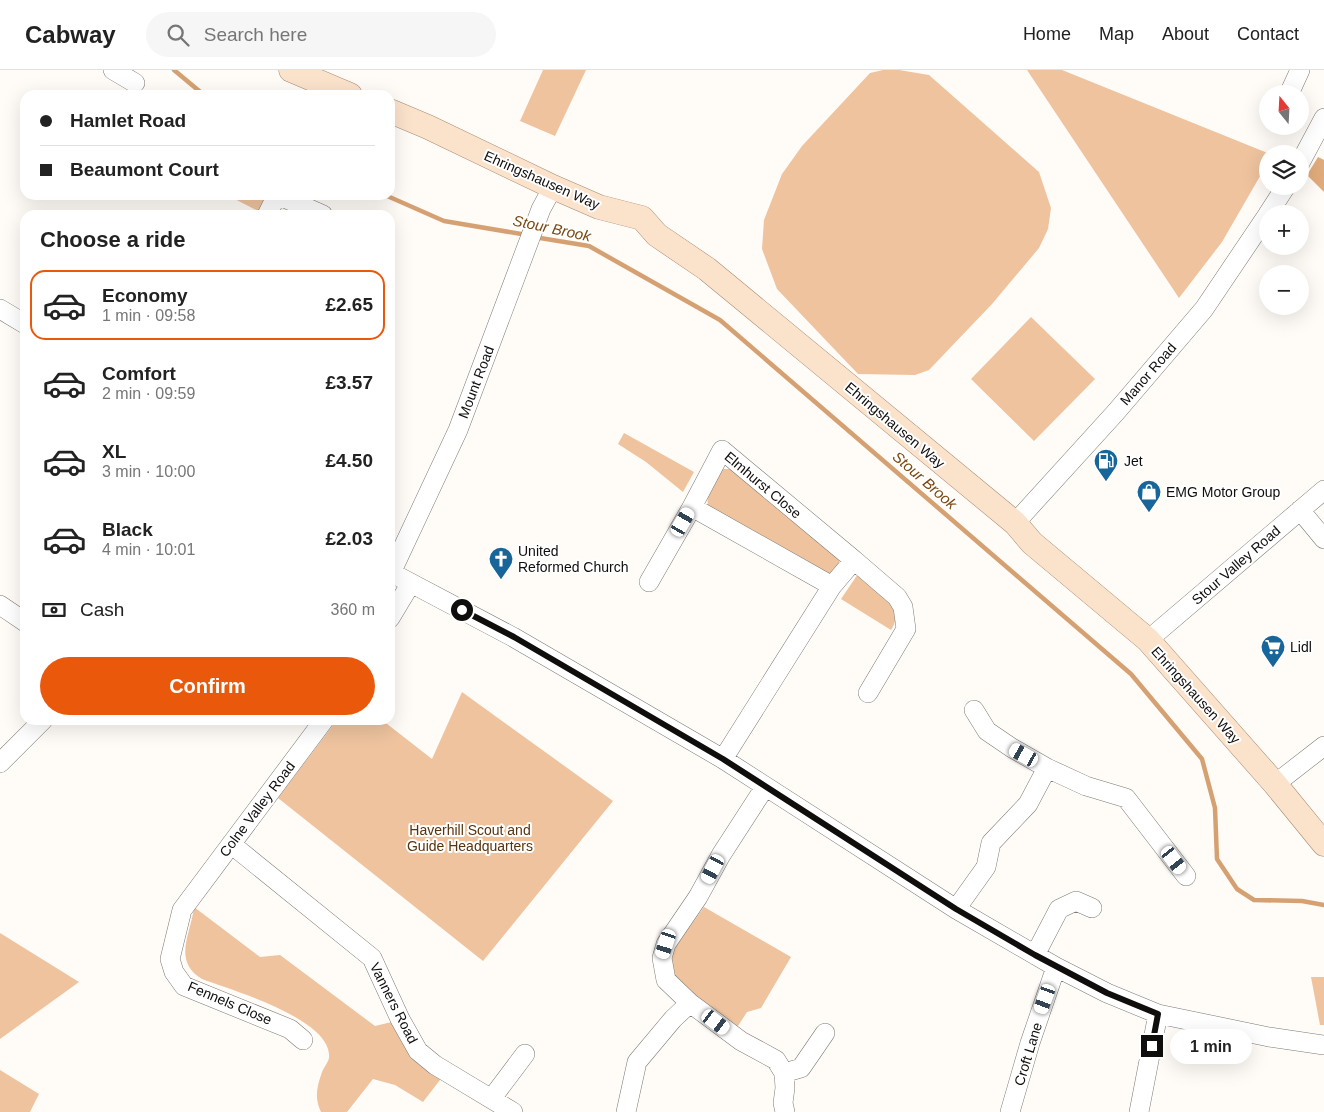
<!DOCTYPE html>
<html lang="en">
<head>
<meta charset="utf-8">
<style>
  :root { --surface:#fff; --page:#f6f6f6; --text:#222; --muted:#767676; --line:#e0e0e0; --accent:#ea580c }
  body { margin:0; font-family:Arial,sans-serif; background:var(--page); color:var(--text); height:100vh; display:flex; flex-direction:column; font-size:19px; white-space:nowrap }
  * { box-sizing:border-box; margin:0 }
  p { font-size:16px; color:var(--muted) }
  .icon { flex:none; width:28px; height:28px; fill:none; stroke:currentColor; stroke-width:2; stroke-linecap:round; stroke-linejoin:round }
  .map { position:relative; flex:1; overflow:hidden }
  .sheet { position:absolute; left:20px; top:140px; width:375px; height:515px; display:flex; flex-direction:column; background:var(--surface); border-radius:15px; box-shadow:0 5px 20px #0002 }
  .sheet>* { flex:none }
  .hud { position:absolute; left:20px; top:20px; width:375px; height:110px; border-radius:15px; box-shadow:0 5px 20px #0002; display:grid; align-content:center; height:110px; padding:0 20px; background:var(--surface) }
  .needle { width:32px; rotate:342deg }
  .fabs { position:absolute; left:1259px; top:15px; display:grid; gap:10px }
  .fabs a { display:grid; place-items:center; width:50px; height:50px; border-radius:50%; background:var(--surface); box-shadow:0 5px 20px #0002; font-size:25px }
  .end { position:absolute; width:22px; height:22px; margin:-11px; border:6px solid #100e0d; background:#fff; box-shadow:0 0 0 2px #fff }
  .from { border-radius:50% }
  .bubble { position:absolute; height:35px; border-radius:18px; background:var(--surface); box-shadow:0 5px 20px #0002; font-size:16px; font-weight:800; line-height:35px; text-align:center }
  .car { position:absolute; width:15px; height:30px; margin:-15px -8px; border-radius:6px; box-shadow:0 0 4px 1px #0007; background:linear-gradient(#fff 24%,#345 0 40%,#fff 0 76%,#345 0 86%,#fff 0) }
  .hud b { display:flex; align-items:center; gap:18px; height:48px; font-size:19px }
  .hud b+b { border-top:1px solid var(--line) }
  .hud i { width:12px; height:12px; background:var(--text) }
  ul { padding:0; list-style:none }
  li { display:flex; align-items:center; gap:15px; height:70px; margin:0 10px 8px; padding:0 10px; border:2px solid transparent; border-radius:15px }
  li div { flex:1 }
  li b { display:block; font-size:19px }
  li em { font-style:normal; font-weight:800 }
  li.current { border-color:var(--accent) }
  li>.icon { width:45px; height:45px; stroke-width:1.5 }
  h2 { padding:0 20px; font-size:22px; line-height:60px }
  .pay { display:flex; align-items:center; gap:12px; height:55px; padding:0 20px; font-size:19px }
  .pay p { margin-inline-start:auto }
  .button { display:flex; gap:10px; margin-top:auto; padding:10px 20px }
  .button a { flex:1; height:58px; border-radius:30px; background:var(--accent); color:#fff; font-size:20px; font-weight:800; line-height:58px; text-align:center }
  header { display:flex; align-items:center; gap:30px; box-sizing:border-box; height:70px; padding:0 25px; background:var(--surface); border-bottom:1px solid var(--line) }
  header strong { font-size:24px }
  nav { display:flex; gap:28px; margin-inline-start:auto; font-size:18px }
  .search { width:350px; height:45px; background:var(--page); display:flex; align-items:center; gap:12px; box-sizing:border-box; padding:0 18px; border-radius:28px; color:var(--muted); font-size:19px }
  .map>svg:first-child { display:block }
  .green { fill:#eec39e }
  .forest { fill:#e1ac7c }
  .lines { fill:none; stroke-linecap:round; stroke-linejoin:round }
  .stream { stroke:#d6a172; stroke-width:4.5 }
  .minor-casing { stroke:#7d7a76; stroke-width:20 }
  .major-casing { stroke:#a78b72; stroke-width:25 }
  .minor { stroke:#fff; stroke-width:19 }
  .major { stroke:#fbe2cb; stroke-width:24 }
  .route { stroke:#100e0d; stroke-width:6 }
  .labels { text-anchor:middle; dominant-baseline:central; stroke-width:4; stroke-linejoin:round; paint-order:stroke }
  .street-label { font-size:14px; fill:#100e0d; stroke:#fff }
  .poi-label { font-size:14px; fill:#100e0d; stroke:#fff; text-anchor:start }
  .park-label { font-size:14px; fill:#57330e; stroke:#fff }
  .water-label { font-size:15px; font-style:italic; fill:#7a480f; stroke:#fff }
</style>
</head>
<body>
<header>
<strong>Cabway</strong>
<div class="search"><svg class="icon" aria-label="search" viewBox="0 0 24 24"><circle cx="10" cy="10" r="6"/><path d="M15 15l6 6"/></svg>Search here</div>
<nav><a>Home</a><a>Map</a><a>About</a><a>Contact</a></nav>
</header>
<div class="map">
<svg width="1324" height="1042" viewBox="0 0 1324 1042">
  <rect width="100%" height="100%" fill="#fffbf7"/>
  <path class="green" d="M543,0H586L555,66L520,51Z
    M883,0H899L929,5L1039,102L1051,138L1048,159L1039,178L992,234L929,300L915,305L858,304L777,219L762,179L764,150L782,104L802,76L870,3Z
    M1027,0H1062L1270,84H1268L1267,94L1222,172L1179,228Z
    M268,125L264,144L229,126V125Z
    M1031,247L1095,309L1034,371L971,309Z
    M624,363L694,402L683,422L646,392L618,374Z
    M721,399H731L836,483C843,496 839,498 829,507L708,439L707,421Z
    M858,504C870,513 898,531 896,549C895,552 893,557 891,560L841,529Z
    M462,622L613,731L483,891L278,728L337,650H382L432,689Z
    M194,837L260,887L280,885L375,956L396,951L443,1006L423,1032L395,1015L373,1009L347,1042H321C314,1027 317,1017 322,1002C324,997 328,993 329,988C333,949 231,920 202,909C172,891 191,864 194,837Z
    M704,837L791,887L761,938L747,942L736,959L676,910L671,889L676,876Z
    M0,863L79,912L0,969Z
    M1311,907H1324V955H1320Z
    M0,1000L39,1024L30,1042H0Z"/>
  <path class="forest" d="M1318,87L1324,90V122L1307,105Z"/>
  <g class="lines">
    <path class="stream" d="M174,0L204,25
      M385,125L444,151L527,165
      M534,167L589,176L720,250L1131,604L1202,689L1215,738L1217,789L1237,819L1254,830L1302,831L1324,835"/>
    <defs>
      <path id="minor" d="M113,0L135,13
        M1289,24L1300,0
        M1300,93L1324,48
        M278,125L323,145
        M1268,144L1286,116
        M267,145L277,125
        M0,239L25,254
        M692,437L722,380L854,490
        M1300,440L1324,469
        M1015,453L1116,342L1204,239L1268,144
        M390,502L513,567L723,689L956,839L1056,897L1107,923L1158,944L1269,967L1324,975
        M391,503L458,360L541,139L553,117
        M649,512L692,437L832,516
        M0,535L25,552
        M390,548L411,513
        M1148,570L1324,420
        M723,689L832,516L854,490L897,527L903,537L906,559L868,623
        M0,693L43,650
        M1047,698L1086,716L1126,728L1186,806
        M1275,714L1324,676
        M765,717L721,785L698,827L666,874L662,888L666,910L690,933L741,971L776,990L784,1003L785,1018L783,1033L785,1042
        M231,774L372,888L400,949L418,981L435,995L513,1042
        M956,839L986,797L991,773L1028,734L1047,698L1012,678L987,661L974,640
        M1035,885L1059,839L1076,831L1092,838
        M303,970L290,959L184,916L174,902L170,889L182,840L324,650
        M784,1003L801,998L825,963
        M492,1028L525,984
        M626,1042L637,992L673,949L690,933
        M1010,1042L1030,973L1056,897
        M1139,1042L1158,944"/>
      <path id="major" d="M291,0L350,25
        M390,41L428,57L553,117L599,137L642,148L657,165L707,199L1015,453L1032,473L1148,570L1275,714L1324,774"/>
    </defs>
    <use href="#minor" class="minor-casing"/>
    <use href="#major" class="major-casing"/>
    <use href="#minor" class="minor"/>
    <use href="#major" class="major"/>
  </g>
  <g class="lines">
    <path class="route" d="M462,540L514,567L723,689L956,839L1035,885L1107,923L1158,944L1152,976"/>
  </g>
  <defs>
    <symbol id="fuel-pin" viewBox="-11 -11 22 30"><path d="M0 17L-7.5 6A9.5 9.5 0 1 1 7.5 6Z" fill="#186699" stroke="#fff"/><path d="M-5.5-6h7V0h2V4h1.3V-2.5L3-4.5l.8-.8L6-3V5H2.5V1h-1V6h-7ZM-4.2-4.7v3.2H.2V-4.7Z" fill="#fff"/></symbol>
    <symbol id="shop-pin" viewBox="-11 -11 22 30"><path d="M0 17L-7.5 6A9.5 9.5 0 1 1 7.5 6Z" fill="#186699" stroke="#fff"/><path d="M-5-2.5h2.3a2.7 3.5 0 0 1 5.4 0H5L5.5 6h-11ZM-1.5-2.5h3a1.5 2.3 0 0 0-3 0Z" fill="#fff"/></symbol>
    <symbol id="church-pin" viewBox="-11 -11 22 30"><path d="M0 17L-7.5 6A9.5 9.5 0 1 1 7.5 6Z" fill="#186699" stroke="#fff"/><path d="M-1.2-6h2.4v3.5h3.3v2.4h-3.3V6h-2.4V-.1h-3.3v-2.4h3.3Z" fill="#fff"/></symbol>
    <symbol id="supermarket-pin" viewBox="-11 -11 22 30"><path d="M0 17L-7.5 6A9.5 9.5 0 1 1 7.5 6Z" fill="#186699" stroke="#fff"/><path d="M-6-5.5h2.5l.6 2H6L4.5 2H-2.5L-4.4-4H-6ZM-1.5 3.2a1.3 1.3 0 1 0 .1 0ZM3 3.2a1.3 1.3 0 1 0 .1 0Z" fill="#fff"/></symbol>
  </defs>
  <g fill-rule="evenodd">
    <use href="#fuel-pin" x="1092" y="377" width="28" height="38"/>
    <use href="#shop-pin" x="1135" y="408" width="28" height="38"/>
    <use href="#church-pin" x="487" y="475" width="28" height="38"/>
    <use href="#supermarket-pin" x="1259" y="563" width="28" height="38"/>
  </g>
  <g class="labels">
    <g class="street-label">
      <text transform="translate(542 110) rotate(24)">Ehringshausen Way</text>
      <text transform="translate(1148 304) rotate(-49)">Manor Road</text>
      <text transform="translate(476 312) rotate(-69)">Mount Road</text>
      <text transform="translate(895 355) rotate(40)">Ehringshausen Way</text>
      <text transform="translate(763 415) rotate(40)">Elmhurst Close</text>
      <text transform="translate(1236 495) rotate(-41)">Stour Valley Road</text>
      <text transform="translate(1196 625) rotate(48)">Ehringshausen Way</text>
      <text transform="translate(257 739) rotate(-53)">Colne Valley Road</text>
      <text transform="translate(230 933) rotate(23)">Fennels Close</text>
      <text transform="translate(394 933) rotate(63)">Vanners Road</text>
      <text transform="translate(1028 984) rotate(-73)">Croft Lane</text>
    </g>
    <g class="poi-label">
      <text x="1124" y="391">Jet</text>
      <text x="1166" y="422">EMG Motor Group</text>
      <text x="518" y="481">United<tspan x="518" dy="16">Reformed Church</tspan></text>
      <text x="1290" y="577">Lidl</text>
    </g>
    <g class="park-label">
      <text x="470" y="760">Haverhill Scout and<tspan x="470" dy="16">Guide Headquarters</tspan></text>
    </g>
    <g class="water-label">
      <text transform="translate(552 158) rotate(12)">Stour Brook</text>
      <text transform="translate(925 410) rotate(41)">Stour Brook</text>
    </g>
  </g>
</svg>
<div class="fabs">
<a><svg class="needle" viewBox="-14 -14 28 28"><path d="M0-13l5 13h-10z" fill="#e53935"/><path d="M0 13l5-13h-10z" fill="#767676"/></svg></a>
<a><svg class="icon" aria-label="layers" viewBox="0 0 24 24"><path d="M12 4l9 5-9 5-9-5zM3 14l9 5 9-5"/></svg></a>
<a>+</a>
<a>−</a>
</div>
<i class="end from" style="left:462px;top:540px"></i>
<i class="end" style="left:1152px;top:976px"></i>
<div class="bubble" style="left:1170px;top:959px;width:82px">1 min</div>
<i class="car" style="left:683px;top:452px;rotate:30deg"></i>
<i class="car" style="left:1024px;top:685px;rotate:299deg"></i>
<i class="car" style="left:1174px;top:790px;rotate:143deg"></i>
<i class="car" style="left:713px;top:799px;rotate:208deg"></i>
<i class="car" style="left:666px;top:874px;rotate:198deg"></i>
<i class="car" style="left:1045px;top:929px;rotate:200deg"></i>
<i class="car" style="left:716px;top:952px;rotate:127deg"></i>
<div class="hud">
<b><i class="from"></i>Hamlet Road</b>
<b><i></i>Beaumont Court</b>
</div>
<section class="sheet">
<h2>Choose a ride</h2>
<ul>
<li class="current"><svg class="icon" aria-label="car" viewBox="0 0 24 24"><path d="M5 17H2v-5l4-1 3-4h7l3 4 3 1v5h-3M9 17h6M6 11h13"/><circle cx="7" cy="17" r="2"/><circle cx="17" cy="17" r="2"/></svg><div><b>Economy</b><p>1 min · 09:58</p></div><em>£2.65</em></li>
<li><svg class="icon" aria-label="car" viewBox="0 0 24 24"><path d="M5 17H2v-5l4-1 3-4h7l3 4 3 1v5h-3M9 17h6M6 11h13"/><circle cx="7" cy="17" r="2"/><circle cx="17" cy="17" r="2"/></svg><div><b>Comfort</b><p>2 min · 09:59</p></div><em>£3.57</em></li>
<li><svg class="icon" aria-label="car" viewBox="0 0 24 24"><path d="M5 17H2v-5l4-1 3-4h7l3 4 3 1v5h-3M9 17h6M6 11h13"/><circle cx="7" cy="17" r="2"/><circle cx="17" cy="17" r="2"/></svg><div><b>XL</b><p>3 min · 10:00</p></div><em>£4.50</em></li>
<li><svg class="icon" aria-label="car" viewBox="0 0 24 24"><path d="M5 17H2v-5l4-1 3-4h7l3 4 3 1v5h-3M9 17h6M6 11h13"/><circle cx="7" cy="17" r="2"/><circle cx="17" cy="17" r="2"/></svg><div><b>Black</b><p>4 min · 10:01</p></div><em>£2.03</em></li>
</ul>
<div class="pay"><svg class="icon" aria-label="cash" viewBox="0 0 24 24"><path d="M3 7h18v10H3z"/><circle cx="12" cy="12" r="2"/></svg>Cash<p>360 m</p></div>
<div class="button"><a>Confirm</a></div>
</section>
</div>
</body>
</html>
